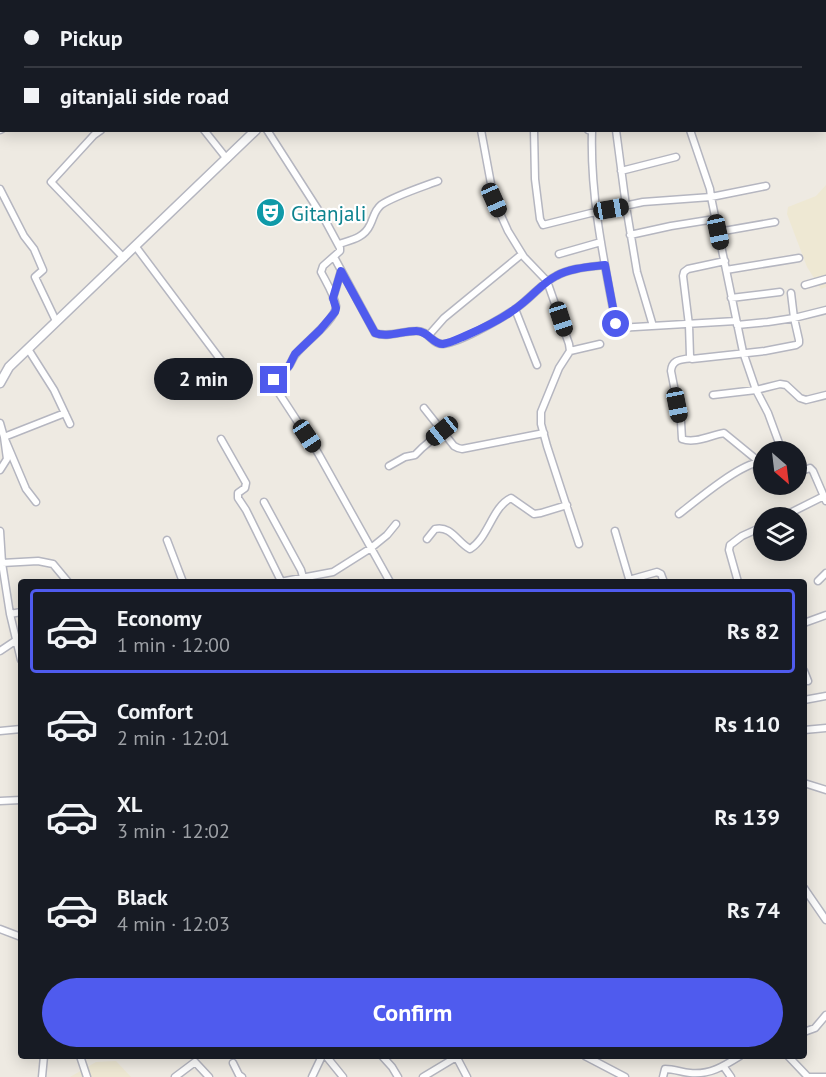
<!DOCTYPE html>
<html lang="en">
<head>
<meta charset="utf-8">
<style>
  :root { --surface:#171b24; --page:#20242c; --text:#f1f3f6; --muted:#9ea1a6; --line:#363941; --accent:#4f5bee }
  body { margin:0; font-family:"PT Sans",sans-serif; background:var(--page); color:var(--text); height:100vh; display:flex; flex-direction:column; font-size:22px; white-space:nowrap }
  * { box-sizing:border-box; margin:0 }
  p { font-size:20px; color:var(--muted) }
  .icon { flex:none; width:33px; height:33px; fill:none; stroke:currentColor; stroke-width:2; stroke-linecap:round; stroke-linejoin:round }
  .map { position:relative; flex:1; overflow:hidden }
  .drawer { position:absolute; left:18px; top:579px; width:789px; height:480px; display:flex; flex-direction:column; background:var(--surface); border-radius:6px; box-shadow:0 3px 15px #0003 }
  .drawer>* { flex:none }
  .guide { position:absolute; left:0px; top:0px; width:826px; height:132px; box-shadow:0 3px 15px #0003; display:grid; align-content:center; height:132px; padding:0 24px; background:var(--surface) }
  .needle { width:39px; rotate:152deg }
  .buttons { position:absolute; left:753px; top:441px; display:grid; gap:12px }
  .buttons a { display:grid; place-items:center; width:54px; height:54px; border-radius:50%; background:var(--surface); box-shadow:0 3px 15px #0003; font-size:30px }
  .end { position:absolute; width:27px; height:27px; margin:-14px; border:8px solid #4f5bee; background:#fff; box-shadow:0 0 0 3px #fff }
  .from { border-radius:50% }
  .bubble { position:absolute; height:42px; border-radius:21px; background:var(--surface); box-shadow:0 3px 15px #0003; font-size:20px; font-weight:700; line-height:42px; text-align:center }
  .car { position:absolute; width:18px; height:36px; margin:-18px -9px; border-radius:8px; box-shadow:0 0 4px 2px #0007; background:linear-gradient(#222 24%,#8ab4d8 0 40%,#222 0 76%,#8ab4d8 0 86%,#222 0) }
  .guide b { display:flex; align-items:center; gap:21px; height:57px; font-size:22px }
  .guide b+b { border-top:2px solid var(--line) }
  .guide i { width:15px; height:15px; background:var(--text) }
  ul { padding:10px 0 0; list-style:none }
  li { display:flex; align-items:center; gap:18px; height:84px; margin:0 12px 9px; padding:0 12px; border:3px solid transparent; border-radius:6px }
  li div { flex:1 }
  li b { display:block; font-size:22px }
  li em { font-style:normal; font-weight:700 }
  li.selected { border-color:var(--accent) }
  li>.icon { width:54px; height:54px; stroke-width:1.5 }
  .primary-button { display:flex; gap:12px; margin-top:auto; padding:12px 24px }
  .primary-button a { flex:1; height:69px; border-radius:36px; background:var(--accent); color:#fff; font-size:24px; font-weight:700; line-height:69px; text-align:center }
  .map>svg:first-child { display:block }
  .education { fill:#eee8d3 }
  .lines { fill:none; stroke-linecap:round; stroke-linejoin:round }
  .street-casing { stroke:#b5b6c0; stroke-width:9 }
  .secondary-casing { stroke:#b5b6c0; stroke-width:11 }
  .primary-casing { stroke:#c9c9c9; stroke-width:12 }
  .street { stroke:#fff; stroke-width:6 }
  .secondary { stroke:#fff; stroke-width:8 }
  .primary { stroke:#e8d96d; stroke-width:9 }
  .route { stroke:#4f5bee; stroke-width:8 }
  .labels { text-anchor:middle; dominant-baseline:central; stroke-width:4.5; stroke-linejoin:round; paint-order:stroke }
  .culture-label { font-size:21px; fill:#0d838f; stroke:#fff; text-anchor:start }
</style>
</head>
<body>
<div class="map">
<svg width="826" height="1077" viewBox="0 0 826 1077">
  <rect width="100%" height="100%" fill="#eeeae2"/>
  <path class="education" d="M826,185V287L821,289L807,267L787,214L788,207L816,196Z
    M116,1061L131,1077H70L96,1062Z"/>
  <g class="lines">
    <defs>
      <path id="street" d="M224,0L225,2
        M435,0L436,2
        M654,0L656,2
        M517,2L520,0
        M558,2L559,0
        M803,2L806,0
        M825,44L826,43
        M825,114L826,116
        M0,130L2,129
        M101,130L94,135L51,182L124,258
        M204,130L227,159
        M267,130L326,222L340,248V251L323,266L321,272C326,282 334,294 336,306C337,319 303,344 295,355C292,359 291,364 288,367C283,373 275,377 273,384L318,453L390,582
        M481,130L494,200L508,231L524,257L547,281L569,344L570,351L559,368L541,412V424L547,446L579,544
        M534,130L535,179L540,219L543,225L591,213L643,202L711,197L766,186
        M588,130L592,131C590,196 604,261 616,324L618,328L736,321
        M616,130L626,206L637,272L653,326
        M690,130L710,189L711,197L743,352L756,390L768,413L779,443L778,449L773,452
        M621,171L676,157
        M0,189L24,236L34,249L43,270L35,277L56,321
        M718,232L775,222
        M630,235L671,226L715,219
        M339,244C351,240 364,238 370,225C374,217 374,211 381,205C394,196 422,187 438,181
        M136,247L226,367
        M559,254L601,242
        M334,257L375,333C387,338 402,331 416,331C429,330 432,345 443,344C460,343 511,314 524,302C535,293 544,282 556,276C570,268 589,267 605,265
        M725,261L688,269L684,272L683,276L689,325L690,356L692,359L765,351L796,345L799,343V340L794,318L791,293
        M726,270L799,258
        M805,285L826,279
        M333,298L341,271
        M731,298L780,292
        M515,309L537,365
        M737,325L768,322L794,318L826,310
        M429,335L444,318L522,254
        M28,349L54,390L70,424
        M570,351L600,344
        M691,358C681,360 672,359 671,371L681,422L682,439C695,444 711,435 724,433L757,460
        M713,395L756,390L780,384L786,385L800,398L806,400L826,395
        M424,408L454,446L458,448L462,449L544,433
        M0,423L4,437L7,459L0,470
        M221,439L246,483L245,488L238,493V498L246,510L281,581
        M764,457L757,460L756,463L757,469L764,475
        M389,466L405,457L415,455L422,448L442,431
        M796,473L810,468L813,471L826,501
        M36,502L26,489L4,437L65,413
        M264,502L301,570L303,577
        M679,514C697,500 735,468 756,463
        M780,518L824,496
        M0,531L2,563L10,614L21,660
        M615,531L630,582
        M427,539L435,529C451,525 458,543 470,549C489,537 492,507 511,498L534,514L541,513L567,505
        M167,540L183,582
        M2,563L38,561L53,564L68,582
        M629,580L657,572L661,574L664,582
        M818,581L826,573
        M280,582L333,572L371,548L387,535L396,524
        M738,582L729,550L730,545L742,536L764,526
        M10,614L21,612
        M804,623L826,615
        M0,651L15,641
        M804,671L808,681
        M804,700L826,696
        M804,730L826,728
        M0,731L21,729
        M804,783L826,790
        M0,801L21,800
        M804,888L826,920
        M0,929L21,937
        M804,1032L815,1028L826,1015
        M80,1056L87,1077
        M326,1056L343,1077
        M382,1056L392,1067L398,1077
        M456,1056L467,1077
        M585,1056L625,1077
        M788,1056L808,1077H826
        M233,1063L239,1075L242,1077
        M724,1067L731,1077
        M42,1077L44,1056
        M175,1077L195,1062L209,1077
        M312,1077L322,1056
        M423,1077L458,1056
        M663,1077L665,1069C674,1069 681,1072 690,1073C710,1075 724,1066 740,1056"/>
      <path id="secondary" d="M389,2L391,0
        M0,383L9,367L256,130"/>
      <path id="primary" d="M241,2L245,0
        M0,92H2"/>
    </defs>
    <use href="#street" class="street-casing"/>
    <use href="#secondary" class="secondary-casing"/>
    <use href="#primary" class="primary-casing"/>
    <use href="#street" class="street"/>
    <use href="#secondary" class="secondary"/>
    <use href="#primary" class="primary"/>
  </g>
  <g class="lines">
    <path class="route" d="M274,380L289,366L295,354L320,330L335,312L336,308L333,298L341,271L375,333C387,338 402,331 416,331C429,331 432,344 443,344C450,343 458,339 465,336C486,327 507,317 524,302C535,293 544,282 556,276C570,268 589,267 605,265L616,324"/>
  </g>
  <defs>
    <symbol id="theatre-disc" viewBox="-11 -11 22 22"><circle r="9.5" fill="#0f9aa8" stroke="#fff"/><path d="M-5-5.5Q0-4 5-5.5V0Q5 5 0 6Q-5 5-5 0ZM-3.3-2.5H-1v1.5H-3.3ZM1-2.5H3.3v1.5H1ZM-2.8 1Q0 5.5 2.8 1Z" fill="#fff"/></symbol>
  </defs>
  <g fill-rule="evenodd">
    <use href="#theatre-disc" x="254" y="196" width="33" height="33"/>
  </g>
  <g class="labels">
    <g class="culture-label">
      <text x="291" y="213">Gitanjali</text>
    </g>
  </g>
</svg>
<div class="buttons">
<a><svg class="needle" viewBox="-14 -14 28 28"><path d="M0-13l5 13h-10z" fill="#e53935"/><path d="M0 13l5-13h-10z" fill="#9ea1a6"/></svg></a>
<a><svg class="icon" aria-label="layers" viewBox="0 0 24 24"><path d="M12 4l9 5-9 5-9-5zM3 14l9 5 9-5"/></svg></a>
</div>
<i class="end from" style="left:616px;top:324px"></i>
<i class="end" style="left:274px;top:380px"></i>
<div class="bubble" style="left:154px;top:358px;width:99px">2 min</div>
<i class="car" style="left:494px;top:200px;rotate:156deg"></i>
<i class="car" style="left:611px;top:209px;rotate:80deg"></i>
<i class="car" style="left:718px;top:232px;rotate:168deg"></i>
<i class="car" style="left:561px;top:319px;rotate:162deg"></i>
<i class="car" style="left:677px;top:405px;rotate:169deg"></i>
<i class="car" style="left:442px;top:431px;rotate:231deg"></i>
<i class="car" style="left:307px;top:436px;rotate:146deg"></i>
<div class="guide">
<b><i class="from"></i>Pickup</b>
<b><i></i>gitanjali side road</b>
</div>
<section class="drawer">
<ul>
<li class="selected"><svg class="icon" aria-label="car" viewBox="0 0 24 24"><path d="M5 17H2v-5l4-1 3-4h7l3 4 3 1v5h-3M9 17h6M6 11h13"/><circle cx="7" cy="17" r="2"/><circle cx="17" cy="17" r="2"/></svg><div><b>Economy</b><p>1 min · 12:00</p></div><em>Rs 82</em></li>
<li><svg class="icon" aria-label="car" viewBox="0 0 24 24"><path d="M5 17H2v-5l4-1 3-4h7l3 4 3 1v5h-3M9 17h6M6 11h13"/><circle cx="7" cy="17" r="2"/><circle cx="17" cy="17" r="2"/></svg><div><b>Comfort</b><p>2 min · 12:01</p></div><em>Rs 110</em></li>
<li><svg class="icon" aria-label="car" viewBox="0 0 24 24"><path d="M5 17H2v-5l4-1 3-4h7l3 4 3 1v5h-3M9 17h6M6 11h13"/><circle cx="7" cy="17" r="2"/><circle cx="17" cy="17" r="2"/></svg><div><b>XL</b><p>3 min · 12:02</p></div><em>Rs 139</em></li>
<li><svg class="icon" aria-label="car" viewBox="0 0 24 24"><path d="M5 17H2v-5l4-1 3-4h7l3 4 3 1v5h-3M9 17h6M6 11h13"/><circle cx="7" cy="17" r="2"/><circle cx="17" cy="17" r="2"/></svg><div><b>Black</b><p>4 min · 12:03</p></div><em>Rs 74</em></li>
</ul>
<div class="primary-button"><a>Confirm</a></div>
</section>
</div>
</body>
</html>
